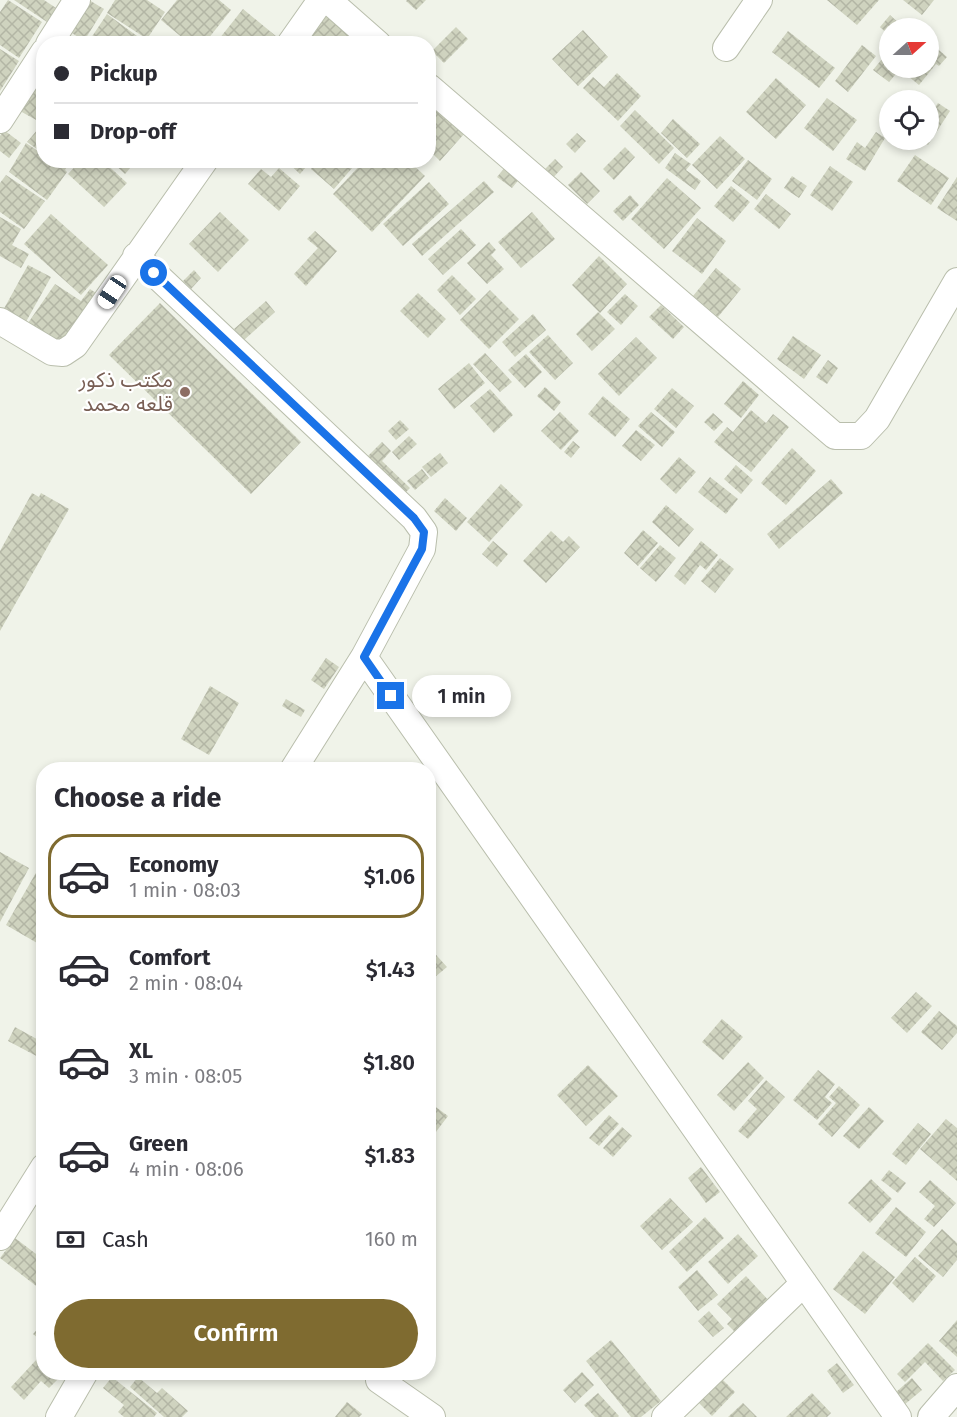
<!DOCTYPE html>
<html lang="en">
<head>
<meta charset="utf-8">
<style>
  :root { --surface:#fff; --page:#f2f2f3; --text:#2b2b33; --muted:#7c7c81; --line:#e1e1e2; --accent:#7f6b30 }
  body { margin:0; font-family:"Fira Sans","Noto Sans Arabic",sans-serif; background:var(--page); color:var(--text); height:100vh; display:flex; flex-direction:column; font-size:22px; white-space:nowrap }
  * { box-sizing:border-box; margin:0 }
  p { font-size:20px; color:var(--muted) }
  .icon { flex:none; width:33px; height:33px; fill:none; stroke:currentColor; stroke-width:2; stroke-linecap:round; stroke-linejoin:round }
  .map { position:relative; flex:1; overflow:hidden }
  .sheet { position:absolute; left:36px; top:762px; width:400px; height:618px; display:flex; flex-direction:column; background:var(--surface); border-radius:24px; box-shadow:0 3px 9px #0003 }
  .sheet>* { flex:none }
  .hud { position:absolute; left:36px; top:36px; width:400px; height:132px; border-radius:24px; box-shadow:0 3px 9px #0003; display:grid; align-content:center; height:132px; padding:0 18px; background:var(--surface) }
  .needle { width:39px; rotate:69deg }
  .buttons { position:absolute; left:879px; top:18px; display:grid; gap:12px }
  .buttons a { display:grid; place-items:center; width:60px; height:60px; border-radius:50%; background:var(--surface); box-shadow:0 3px 9px #0003; font-size:30px }
  .end { position:absolute; width:27px; height:27px; margin:-14px; border:8px solid #1a73e8; background:#fff; box-shadow:0 0 0 3px #fff }
  .from { border-radius:50% }
  .bubble { position:absolute; height:42px; border-radius:21px; background:var(--surface); box-shadow:0 3px 9px #0003; font-size:20px; font-weight:600; line-height:42px; text-align:center }
  .car { position:absolute; width:18px; height:36px; margin:-18px -9px; border-radius:8px; box-shadow:0 0 4px 2px #0007; background:linear-gradient(#fff 24%,#345 0 40%,#fff 0 76%,#345 0 86%,#fff 0) }
  .hud b { display:flex; align-items:center; gap:21px; height:57px; font-size:22px }
  .hud b+b { border-top:2px solid var(--line) }
  .hud i { width:15px; height:15px; background:var(--text) }
  ul { padding:0; list-style:none }
  li { display:flex; align-items:center; gap:18px; height:84px; margin:0 12px 9px; padding:0 6px; border:3px solid transparent; border-radius:24px }
  li div { flex:1 }
  li b { display:block; font-size:22px }
  li em { font-style:normal; font-weight:600 }
  li.current { border-color:var(--accent) }
  li>.icon { width:54px; height:54px; stroke-width:1.5 }
  h2 { padding:0 18px; font-size:27px; line-height:72px }
  .pay { display:flex; align-items:center; gap:15px; height:66px; padding:0 18px; font-size:22px }
  .pay p { margin-inline-start:auto }
  .button { display:flex; gap:12px; margin-top:auto; padding:12px 18px }
  .button a { flex:1; height:69px; border-radius:36px; background:var(--accent); color:#fff; font-size:24px; font-weight:600; line-height:69px; text-align:center }
  .map>svg:first-child { display:block }
  .building { fill:url(#building-cross-hatch) }
  .lines { fill:none; stroke-linecap:round; stroke-linejoin:round }
  .minor-casing { stroke:#b9beac; stroke-width:28 }
  .minor { stroke:#fff; stroke-width:26 }
  .route { stroke:#1a73e8; stroke-width:8 }
  .education-dot { fill:#8d6e63; stroke:#fff; stroke-width:2 }
  .labels { text-anchor:middle; dominant-baseline:central; stroke-width:4.5; stroke-linejoin:round; paint-order:stroke }
  .education-label { font-size:21px; fill:#785e54; stroke:#fff; text-anchor:end }
</style>
</head>
<body>
<div class="map">
<svg width="957" height="1417" viewBox="0 0 957 1417">
  <defs>
    <pattern id="building-cross-hatch" width="8" height="8" patternUnits="userSpaceOnUse" patternTransform="scale(1.5)"><rect width="8" height="8" fill="#cfd3bf"/><path d="M0 0l8 8M0 8l8-8" fill="none" stroke="#b3b6a5"/></pattern>
  </defs>
  <rect width="100%" height="100%" fill="#f0f3e9"/>
  <path class="building" d="M8,0L42,22L19,58L0,45V12Z
    M14,0H44L56,8L47,22Z
    M89,0L104,9L84,41L69,31Z
    M115,0H147L165,12L147,39L107,13Z
    M177,0H219L231,10L204,44H190L161,20Z
    M407,0H426L416,10L406,1Z
    M827,0H879L857,25Z
    M903,0H934L922,15Z
    M243,9L277,37L272,44H215Z
    M332,9L358,32L349,44H303Z
    M107,14L148,44H87Z
    M890,15L904,28H890V36L880,27Z
    M456,27L468,39L444,63L432,51Z
    M583,30L608,57L578,86L552,59Z
    M788,31L835,68L819,88L772,52Z
    M932,44L947,57L939,66L936,64L919,85L908,76L915,68H928V48Z
    M862,45L876,56L848,92L835,81Z
    M0,49L19,61L0,91Z
    M890,49V68H901L889,82L873,70Z
    M44,72V111L38,121L20,111Z
    M617,73L641,96L618,121L583,88L593,77L604,87Z
    M776,78L806,105L776,139L746,112Z
    M827,98L857,120L833,151L804,128Z
    M429,103L464,134L440,161L429,150Z
    M938,103L950,111L928,145L920,140H928V118Z
    M635,110L674,148L659,164L620,126Z
    M673,119L700,144L687,158L661,133Z
    M44,122V154L27,142Z
    M4,130L21,143L9,158L0,151V136Z
    M876,132L885,138L865,171L846,159L857,142L865,148Z
    M577,133L586,141L575,153L566,144Z
    M720,136L745,159L717,189L692,165Z
    M26,143L44,155V160H71L65,170L67,172L47,200L9,172Z
    M625,147L635,157L614,180L603,169Z
    M675,153L691,164L686,170L701,181L695,190L665,168Z
    M915,155L949,178L931,205L897,181Z
    M555,159L563,167L549,182L540,174Z
    M81,160H102L127,183L104,207L68,174Z
    M110,160H137L125,174Z
    M285,160H312L300,174Z
    M318,160H359L334,189L311,169Z
    M365,160H408L425,176L372,232L333,194Z
    M748,160L772,179L757,200L732,181Z
    M507,165L521,177L512,188L497,177Z
    M830,166L853,182L832,211L810,195Z
    M279,168L300,186L279,211L248,184L261,169L271,177Z
    M581,172L600,191L587,204L568,185Z
    M6,175L45,201L24,229L0,212V183Z
    M792,176L807,186L799,198L784,188Z
    M957,177V221L937,208Z
    M667,178L701,208L664,249L631,219Z
    M484,181L494,192L422,256L412,244Z
    M429,182L449,204L403,246L383,224Z
    M731,186L750,202L733,222L714,206Z
    M766,194L791,214L779,229L754,209Z
    M630,195L639,205L623,221L613,211Z
    M220,212L249,240L218,272L189,244Z
    M532,212L555,239L521,268L498,242Z
    M51,214L108,265L81,295L24,244Z
    M0,217L21,229L12,245L29,254L21,268L0,256Z
    M697,218L726,241L702,274L672,251Z
    M461,229L476,245L443,275L428,259Z
    M315,231L337,251L306,286L294,274L318,248L307,239Z
    M489,242L496,250L491,255L504,269L487,284L467,263Z
    M599,256L627,284L600,313L572,285Z
    M28,265L51,277L23,327L1,314Z
    M716,268L741,289L718,317L693,296Z
    M194,270L201,278L191,289L183,281Z
    M452,275L476,299L460,315L437,290Z
    M55,284L81,301L90,289L102,297L67,349L28,323Z
    M490,290L519,319L489,349L460,320Z
    M418,293L446,319L428,338L400,311Z
    M625,294L638,306L621,325L607,312Z
    M266,301L275,312L244,340L234,329Z
    M160,303L301,442L251,494L109,355Z
    M661,305L684,327L673,339L649,317Z
    M598,312L615,329L592,351L576,334Z
    M533,314L546,330L515,357L502,342Z
    M548,335L573,363L555,380L529,352Z
    M793,336L821,355L804,379L777,359Z
    M636,337L657,358L619,396L598,374Z
    M485,353L512,382L500,392L473,364Z
    M526,354L542,372L525,388L508,370Z
    M828,360L838,368L827,384L816,377Z
    M469,363L485,383L454,409L438,389Z
    M743,381L759,395L741,418L724,404Z
    M545,387L561,402L554,411L537,396Z
    M672,388L694,406L676,428L654,409Z
    M490,389L513,415L494,433L470,406Z
    M603,396L630,419L615,437L588,414Z
    M751,410L766,423L773,414L789,427L751,472L714,442L727,427L733,432Z
    M560,412L579,431L561,450L541,431Z
    M651,412L675,432L662,447L638,426Z
    M713,413L723,422L714,431L704,422Z
    M400,420L409,429L396,440L388,431Z
    M636,430L655,445L641,461L622,446Z
    M409,436L417,444L399,460L392,452Z
    M573,441L580,447L571,458L564,452Z
    M382,442L391,451L382,461L410,488L401,497L363,461Z
    M792,448L816,471L786,505L761,483Z
    M440,453L448,463L431,477L422,467Z
    M679,457L696,472L676,494L660,479Z
    M736,465L753,480L741,494L724,479Z
    M422,469L429,478L415,490L407,481Z
    M710,477L738,499L726,514L698,492Z
    M831,479L843,493L779,549L767,534Z
    M501,484L523,505L489,542L467,522Z
    M32,493L39,497L41,493L69,509L0,631V551Z
    M445,498L467,518L456,531L434,511Z
    M666,505L694,529L679,547L652,522Z
    M643,530L658,543L638,566L624,553Z
    M551,531L563,542L569,536L580,547L546,583L523,561Z
    M493,541L508,554L497,567L482,554Z
    M701,541L718,555L706,570L700,565L685,585L674,576Z
    M660,545L676,558L656,582L640,568Z
    M720,558L734,569L715,593L701,581Z
    M326,658L339,667L324,689L311,680Z
    M210,686L239,703L209,755L181,739Z
    M286,699L305,710L301,717L282,706Z
    M0,852L29,868L0,922Z
    M37,871L44,874V947L6,925Z
    M429,947L447,967L429,982Z
    M916,992L932,1006L907,1033L891,1018Z
    M939,1011L957,1026V1033L942,1050L921,1032Z
    M722,1019L743,1037L723,1060L702,1042Z
    M15,1027L44,1043V1060L8,1041Z
    M748,1062L764,1078L734,1111L717,1095Z
    M588,1065L618,1096L586,1126L557,1095Z
    M818,1070L835,1084L825,1097L832,1103L817,1120L793,1100Z
    M766,1080L785,1097L748,1139L738,1131L757,1109L748,1101Z
    M839,1086L860,1105L832,1137L818,1124L836,1103L829,1097Z
    M429,1102L448,1116L429,1141Z
    M869,1107L884,1121L859,1149L843,1136Z
    M609,1115L619,1124L599,1146L589,1138Z
    M946,1119L957,1128V1181L920,1149Z
    M918,1123L931,1134L906,1165L892,1154Z
    M622,1127L632,1136L613,1157L603,1148Z
    M701,1167L720,1192L706,1203L688,1178Z
    M889,1170L906,1183L898,1193L881,1180Z
    M871,1179L892,1199L870,1223L848,1203Z
    M930,1180L956,1203L934,1227L924,1219L935,1206L919,1192Z
    M670,1198L693,1222L662,1250L640,1226Z
    M896,1207L926,1232L906,1257L875,1233Z
    M705,1217L724,1238L687,1272L669,1252Z
    M942,1229L957,1243V1260L943,1277L918,1256Z
    M738,1234L758,1256L728,1284L708,1262Z
    M15,1238L44,1260V1292L0,1258Z
    M863,1251L895,1277L865,1314L833,1289Z
    M915,1257L936,1276L913,1303L892,1283Z
    M697,1270L718,1295L698,1311L678,1287Z
    M746,1276L770,1302L737,1334L727,1324L732,1319L717,1304Z
    M709,1311L724,1328L713,1337L698,1321Z
    M957,1320V1357L939,1341Z
    M44,1322V1343L33,1334Z
    M611,1340L661,1401L641,1417H631L586,1361Z
    M928,1343L955,1370L943,1381L925,1362L905,1382L897,1374Z
    M37,1359L44,1365V1372H51L58,1379L49,1388L41,1381L24,1400L11,1387Z
    M837,1363L854,1385L843,1393L827,1371Z
    M582,1372L594,1385L575,1403L563,1390Z
    M112,1377L157,1413L154,1417H124L118,1412L124,1405L103,1388Z
    M138,1377L157,1393L162,1388L188,1411L182,1417H164L130,1387Z
    M721,1378L735,1392L712,1416L698,1402Z
    M912,1378L922,1390L904,1405L895,1393Z
    M598,1393L619,1416L618,1417H595L584,1405Z
    M812,1393L831,1413L827,1417H786Z
    M347,1402L362,1414L359,1417H335Z
    M743,1403L757,1417H728Z"/>
  <g class="lines">
    <defs>
      <path id="minor" d="M328,0L378,44
        M49,44L77,0
        M290,44L321,0
        M726,48L759,0
        M429,87L835,436H861L877,419L957,281
        M0,120L44,52
        M136,256L414,518L424,532L422,549L364,657L293,770
        M0,321L52,352L63,353L75,345L205,160
        M364,657L898,1417
        M0,1237L44,1167
        M379,1380L432,1417
        M59,1417L85,1372
        M665,1417L804,1283
        M931,1417L957,1387"/>
    </defs>
    <use href="#minor" class="minor-casing"/>
    <use href="#minor" class="minor"/>
  </g>
  <g class="lines">
    <path class="route" d="M154,273L414,518L424,532L422,549L364,657L391,696"/>
  </g>
  <circle class="education-dot" cx="185" cy="392" r="6"/>
  <g class="labels">
    <g class="education-label">
      <text x="173" y="380">مکتب ذکور<tspan x="173" dy="24">قلعه محمد</tspan></text>
    </g>
  </g>
</svg>
<div class="buttons">
<a><svg class="needle" viewBox="-14 -14 28 28"><path d="M0-13l5 13h-10z" fill="#e53935"/><path d="M0 13l5-13h-10z" fill="#7c7c81"/></svg></a>
<a><svg class="icon" aria-label="locate" viewBox="0 0 24 24"><circle cx="12" cy="12" r="6"/><path d="M12 2v4M12 18v4M2 12h4M18 12h4"/></svg></a>
</div>
<i class="end from" style="left:154px;top:273px"></i>
<i class="end" style="left:391px;top:696px"></i>
<div class="bubble" style="left:412px;top:675px;width:99px">1 min</div>
<i class="car" style="left:112px;top:292px;rotate:214deg"></i>
<div class="hud">
<b><i class="from"></i>Pickup</b>
<b><i></i>Drop-off</b>
</div>
<section class="sheet">
<h2>Choose a ride</h2>
<ul>
<li class="current"><svg class="icon" aria-label="car" viewBox="0 0 24 24"><path d="M5 17H2v-5l4-1 3-4h7l3 4 3 1v5h-3M9 17h6M6 11h13"/><circle cx="7" cy="17" r="2"/><circle cx="17" cy="17" r="2"/></svg><div><b>Economy</b><p>1 min · 08:03</p></div><em>$1.06</em></li>
<li><svg class="icon" aria-label="car" viewBox="0 0 24 24"><path d="M5 17H2v-5l4-1 3-4h7l3 4 3 1v5h-3M9 17h6M6 11h13"/><circle cx="7" cy="17" r="2"/><circle cx="17" cy="17" r="2"/></svg><div><b>Comfort</b><p>2 min · 08:04</p></div><em>$1.43</em></li>
<li><svg class="icon" aria-label="car" viewBox="0 0 24 24"><path d="M5 17H2v-5l4-1 3-4h7l3 4 3 1v5h-3M9 17h6M6 11h13"/><circle cx="7" cy="17" r="2"/><circle cx="17" cy="17" r="2"/></svg><div><b>XL</b><p>3 min · 08:05</p></div><em>$1.80</em></li>
<li><svg class="icon" aria-label="car" viewBox="0 0 24 24"><path d="M5 17H2v-5l4-1 3-4h7l3 4 3 1v5h-3M9 17h6M6 11h13"/><circle cx="7" cy="17" r="2"/><circle cx="17" cy="17" r="2"/></svg><div><b>Green</b><p>4 min · 08:06</p></div><em>$1.83</em></li>
</ul>
<div class="pay"><svg class="icon" aria-label="cash" viewBox="0 0 24 24"><path d="M3 7h18v10H3z"/><circle cx="12" cy="12" r="2"/></svg>Cash<p>160 m</p></div>
<div class="button"><a>Confirm</a></div>
</section>
</div>
</body>
</html>
